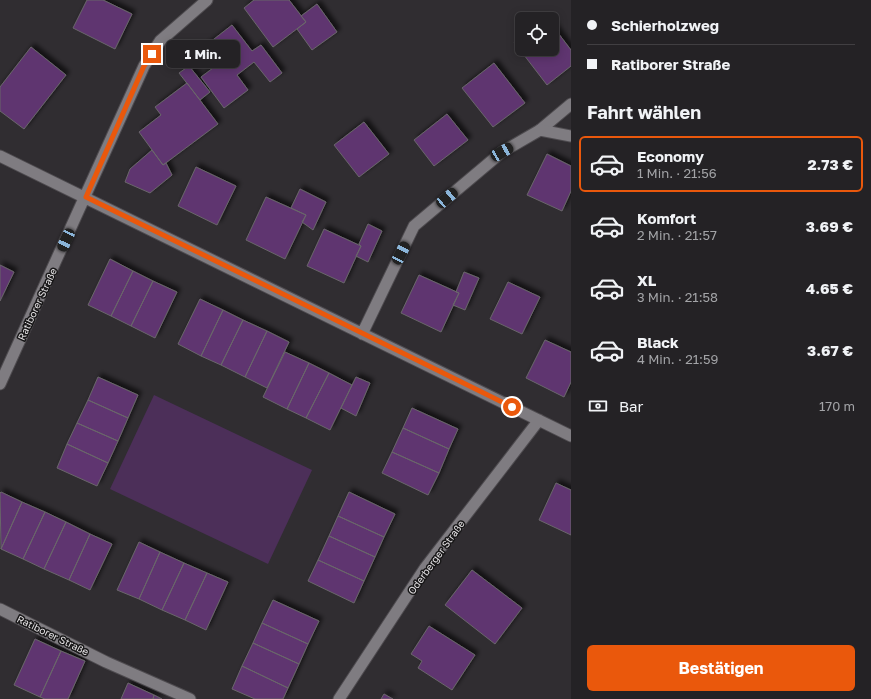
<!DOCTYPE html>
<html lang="de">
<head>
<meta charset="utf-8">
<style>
  :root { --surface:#242225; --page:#302f32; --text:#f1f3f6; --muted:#a3a4a7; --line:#413f42; --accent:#ea580c }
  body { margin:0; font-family:"Golos Text",sans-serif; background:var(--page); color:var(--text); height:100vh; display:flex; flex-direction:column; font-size:15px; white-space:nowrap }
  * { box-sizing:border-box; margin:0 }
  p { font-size:13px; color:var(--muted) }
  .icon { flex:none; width:22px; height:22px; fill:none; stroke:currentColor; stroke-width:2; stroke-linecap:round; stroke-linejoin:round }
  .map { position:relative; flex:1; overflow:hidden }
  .drawer { display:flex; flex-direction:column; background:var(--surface); width:300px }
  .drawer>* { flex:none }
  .banner { display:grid; align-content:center; height:88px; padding:0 16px; background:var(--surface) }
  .buttons { position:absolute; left:515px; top:12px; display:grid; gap:8px }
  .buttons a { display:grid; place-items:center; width:44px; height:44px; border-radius:6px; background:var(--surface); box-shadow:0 2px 10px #0003,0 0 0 1px var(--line); font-size:20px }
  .end { position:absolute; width:18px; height:18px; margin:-9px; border:5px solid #ea580c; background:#fff; box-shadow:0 0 0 2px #fff }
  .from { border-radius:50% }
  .bubble { position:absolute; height:28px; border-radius:6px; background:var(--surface); box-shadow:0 2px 10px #0003,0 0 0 1px var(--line); font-size:13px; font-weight:700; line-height:28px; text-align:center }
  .car { position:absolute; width:12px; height:24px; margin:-12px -6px; border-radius:5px; box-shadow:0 0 3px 1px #0007; background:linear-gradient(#222 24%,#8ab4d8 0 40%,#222 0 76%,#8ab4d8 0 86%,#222 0) }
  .banner b { display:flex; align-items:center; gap:14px; height:38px; font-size:15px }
  .banner b+b { border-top:1px solid var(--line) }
  .banner i { width:10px; height:10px; background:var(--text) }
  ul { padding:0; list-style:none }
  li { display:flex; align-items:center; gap:12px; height:56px; margin:0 8px 6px; padding:0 8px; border:2px solid transparent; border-radius:6px }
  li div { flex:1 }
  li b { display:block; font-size:15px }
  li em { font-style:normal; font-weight:700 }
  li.on { border-color:var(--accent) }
  li>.icon { width:36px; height:36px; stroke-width:1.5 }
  h2 { padding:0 16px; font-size:18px; line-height:48px }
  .pay { display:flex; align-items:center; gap:10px; height:44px; padding:0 16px; font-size:15px }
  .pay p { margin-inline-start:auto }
  .button { display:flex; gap:8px; margin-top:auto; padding:8px 16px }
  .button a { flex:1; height:46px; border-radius:6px; background:var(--accent); color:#fff; font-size:16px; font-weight:700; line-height:46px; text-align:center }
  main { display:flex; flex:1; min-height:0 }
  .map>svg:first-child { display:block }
  .green { fill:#4c2f59 }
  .building { fill:#5e366f; stroke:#6a666b; filter:url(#shadow) }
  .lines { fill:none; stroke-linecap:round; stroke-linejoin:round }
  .service-casing { stroke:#4e4b4f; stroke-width:13 }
  .minor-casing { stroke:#4e4b4f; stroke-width:13 }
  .service { stroke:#7f7c81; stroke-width:11 }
  .minor { stroke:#7f7c81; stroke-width:11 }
  .route { stroke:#ea580c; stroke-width:5 }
  .labels { text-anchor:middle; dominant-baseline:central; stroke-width:3; stroke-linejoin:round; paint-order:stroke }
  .street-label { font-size:10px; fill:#e8e6e8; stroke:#171617 }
</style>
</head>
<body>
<main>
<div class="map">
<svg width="571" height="699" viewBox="0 0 571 699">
  <defs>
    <filter id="shadow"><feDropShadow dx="3.5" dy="-3.5" stdDeviation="2" flood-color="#0009"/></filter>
  </defs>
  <rect width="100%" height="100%" fill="#302d31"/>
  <path class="green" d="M154,395L312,470L268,564L110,489Z"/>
  <path class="building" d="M87,0H103L132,14L115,49L73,28Z
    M254,0H289L306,22L273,47L244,8Z
    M317,4L337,32L312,50L297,29L306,22L301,16Z
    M232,25L252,51L261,45L282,73L270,82L254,62L237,75L248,90L224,108L201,77L213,68L200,50Z
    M552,25L571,50V66L547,85L514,42L522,36V49H552Z
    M31,47L66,75L24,129L0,111V87Z
    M494,63L525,103L493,127L462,88Z
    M189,66L210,92L200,100L179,73Z
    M187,83L218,124L163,165L139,132L161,115L155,107Z
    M447,114L468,140L434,166L414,140Z
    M364,122L389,154L359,177L334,145Z
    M152,150L163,165L166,163L172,175L150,193L125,182L130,169Z
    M547,154L571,166V191L562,211L527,195Z
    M196,167L236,186L217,225L178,206Z
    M300,189L326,202L313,230L302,222L306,215L291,208Z
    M266,197L306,215L285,259L246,240Z
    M368,224L382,231L368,262L356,256L361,246L359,244Z
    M324,229L361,246L344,283L307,266Z
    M110,259L133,271L111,316L88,305Z
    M0,265L14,272L0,301Z
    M133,271L153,281L131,326L111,316Z
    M464,272L479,278L465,310L453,305L459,293L456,292Z
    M419,275L459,293L441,332L401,313Z
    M153,281L177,292L155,338L131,326Z
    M508,282L540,297L522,334L490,319Z
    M200,299L223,310L201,356L178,344Z
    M223,310L243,320L221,365L201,356Z
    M243,320L267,331L245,377L221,365Z
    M267,331L289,342L267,388L245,377Z
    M545,340L571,352V382L564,397L526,378Z
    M285,352L309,363L287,409L263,397Z
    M309,363L329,373L306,418L287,409Z
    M329,373L352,385L330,430L306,418Z
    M98,377L138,395L128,418L88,400Z
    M356,377L370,383L356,416L341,408Z
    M88,400L128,418L118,441L77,423Z
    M412,408L458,429L449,449L403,428Z
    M77,423L118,441L108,463L67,444Z
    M403,428L449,449L439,473L392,452Z
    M67,444L108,463L97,486L57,468Z
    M392,452L439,473L428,495L382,473Z
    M556,483L571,490V535L539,520Z
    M1,492L22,502L1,549L0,493Z
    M349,492L395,514L384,537L338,516Z
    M22,502L45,512L23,559L1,549Z
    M45,512L66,522L44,569L23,559Z
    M338,516L384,537L375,557L329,536Z
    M66,522L90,534L69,580L44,569Z
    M90,534L112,544L90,590L69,580Z
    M329,536L375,557L364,581L318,560Z
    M139,542L160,552L139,599L117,590Z
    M160,552L184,563L162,610L139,599Z
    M318,560L364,581L354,603L308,581Z
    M184,563L207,573L185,620L162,610Z
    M472,570L522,608L495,644L445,605Z
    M207,573L228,582L206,630L185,620Z
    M273,600L319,621L308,644L262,623Z
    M262,623L308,644L299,664L253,643Z
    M429,626L475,655L452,690L418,668L422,661L411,654Z
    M35,639L61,651L40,697L14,685Z
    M253,643L299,664L288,688L242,666Z
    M61,651L85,661L68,699H45L40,697Z
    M242,666L288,688L283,699H255L232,689Z
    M128,683L154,695L153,699H121Z
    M384,694L393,699H381Z
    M154,695L162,699H153Z"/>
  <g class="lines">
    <defs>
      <path id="service" d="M540,130L571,104
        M0,609L106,662L190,699"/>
      <path id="minor" d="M0,156L571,436
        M362,334L414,226L502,152L540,130L571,136
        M0,384L144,66L160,41L207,0
        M339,699L425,568L539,420"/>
    </defs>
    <use href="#service" class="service-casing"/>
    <use href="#minor" class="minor-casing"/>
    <use href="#service" class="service"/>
    <use href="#minor" class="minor"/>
  </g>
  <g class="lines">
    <path class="route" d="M152,54L144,66L86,197L512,407"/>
  </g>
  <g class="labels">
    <g class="street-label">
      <text transform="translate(37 304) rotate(-65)">Ratiborer Straße</text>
      <text transform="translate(436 557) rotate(-54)">Oderberger Straße</text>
      <text transform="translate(53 635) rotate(26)">Ratiborer Straße</text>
    </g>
  </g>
</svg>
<div class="buttons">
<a><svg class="icon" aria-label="locate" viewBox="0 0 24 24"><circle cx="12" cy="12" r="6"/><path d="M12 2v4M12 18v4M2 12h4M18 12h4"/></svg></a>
</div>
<i class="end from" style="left:512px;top:407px"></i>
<i class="end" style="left:152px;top:54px"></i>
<div class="bubble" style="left:166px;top:40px;width:74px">1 Min.</div>
<i class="car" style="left:502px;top:152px;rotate:60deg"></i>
<i class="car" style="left:447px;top:198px;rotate:50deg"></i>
<i class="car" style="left:66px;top:240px;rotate:205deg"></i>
<i class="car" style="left:401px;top:253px;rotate:27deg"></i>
</div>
<section class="drawer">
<div class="banner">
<b><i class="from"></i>Schierholzweg</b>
<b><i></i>Ratiborer Straße</b>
</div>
<h2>Fahrt wählen</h2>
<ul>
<li class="on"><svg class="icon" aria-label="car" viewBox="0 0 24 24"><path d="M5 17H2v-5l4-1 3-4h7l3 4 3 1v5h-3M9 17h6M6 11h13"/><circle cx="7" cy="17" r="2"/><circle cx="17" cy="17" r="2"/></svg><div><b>Economy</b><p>1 Min. · 21:56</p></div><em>2.73 €</em></li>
<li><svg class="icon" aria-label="car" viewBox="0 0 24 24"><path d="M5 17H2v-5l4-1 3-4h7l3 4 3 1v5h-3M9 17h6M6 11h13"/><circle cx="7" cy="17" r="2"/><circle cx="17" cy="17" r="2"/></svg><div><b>Komfort</b><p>2 Min. · 21:57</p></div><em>3.69 €</em></li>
<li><svg class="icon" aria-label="car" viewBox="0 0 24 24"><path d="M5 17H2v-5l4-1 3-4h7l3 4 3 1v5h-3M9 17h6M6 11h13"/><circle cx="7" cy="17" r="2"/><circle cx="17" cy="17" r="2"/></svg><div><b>XL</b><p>3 Min. · 21:58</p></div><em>4.65 €</em></li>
<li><svg class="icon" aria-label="car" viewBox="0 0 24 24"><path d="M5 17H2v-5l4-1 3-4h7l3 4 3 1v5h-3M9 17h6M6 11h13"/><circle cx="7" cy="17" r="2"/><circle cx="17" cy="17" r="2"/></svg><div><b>Black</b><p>4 Min. · 21:59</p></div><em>3.67 €</em></li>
</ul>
<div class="pay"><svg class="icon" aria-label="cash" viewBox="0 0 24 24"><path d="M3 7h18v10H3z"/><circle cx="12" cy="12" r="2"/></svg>Bar<p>170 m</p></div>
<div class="button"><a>Bestätigen</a></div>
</section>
</main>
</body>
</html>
